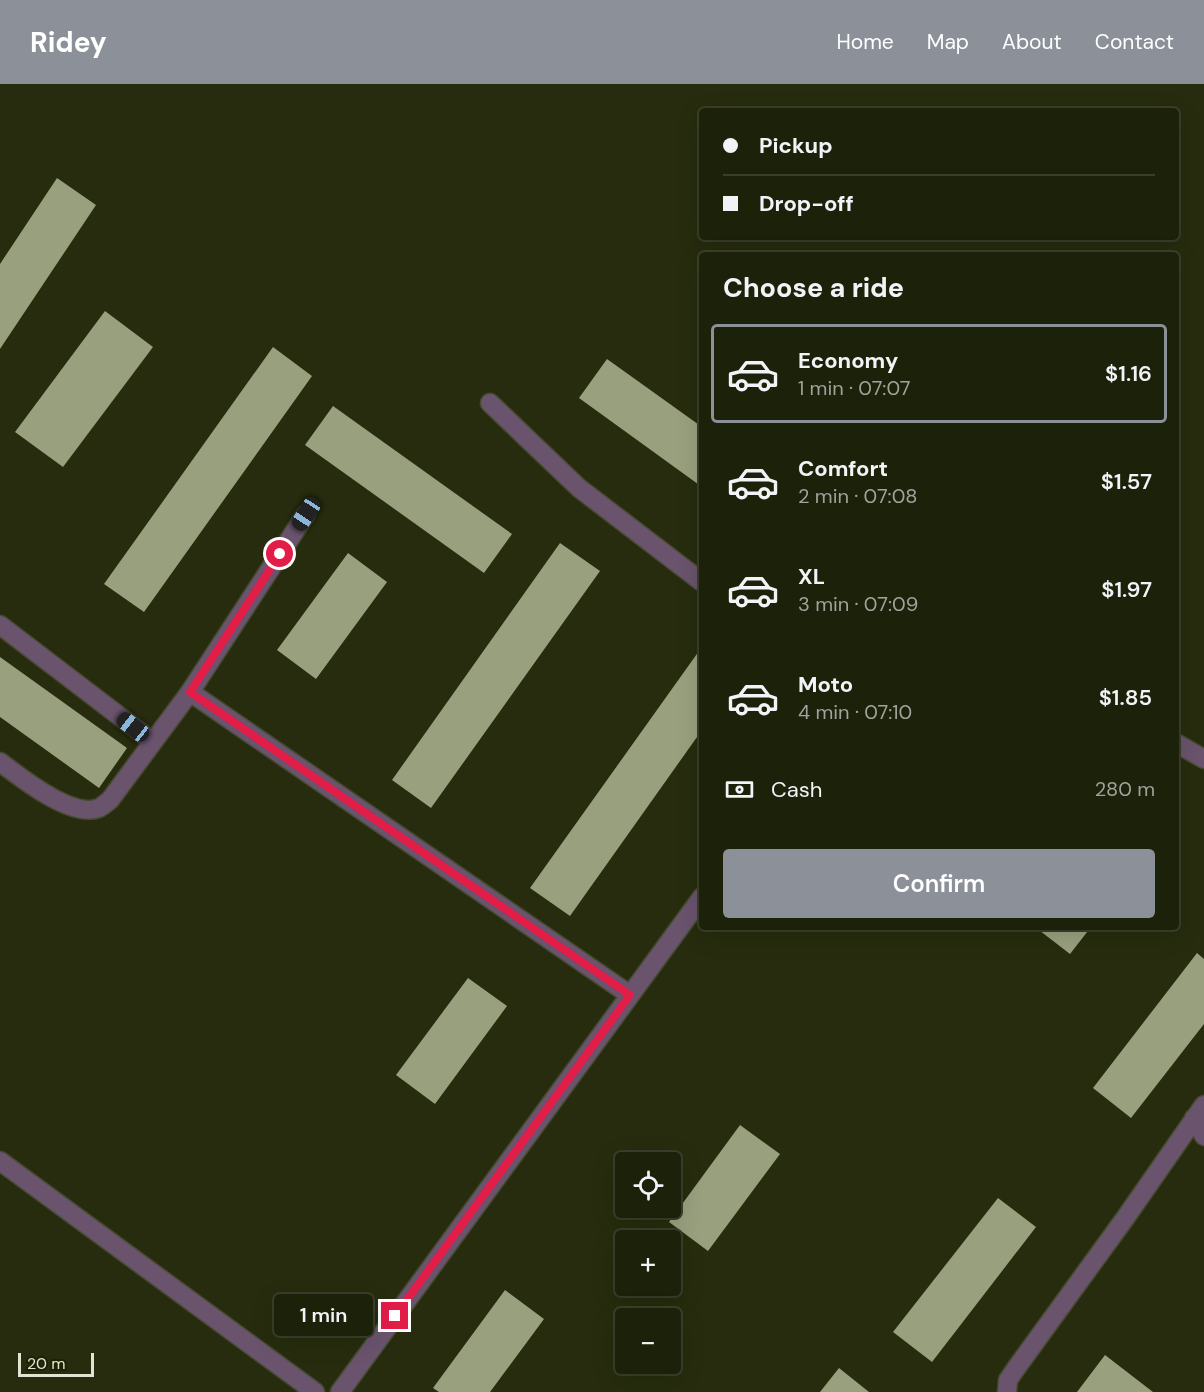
<!DOCTYPE html>
<html lang="en">
<head>
<meta charset="utf-8">
<style>
  :root { --surface:#1c210a; --page:#292e18; --text:#f1f3f6; --muted:#a0a39c; --line:#3a3e2b; --accent:#8c9099 }
  body { margin:0; font-family:"DM Sans",sans-serif; background:var(--page); color:var(--text); height:100vh; display:flex; flex-direction:column; font-size:22px; white-space:nowrap }
  * { box-sizing:border-box; margin:0 }
  p { font-size:20px; color:var(--muted) }
  .icon { flex:none; width:33px; height:33px; fill:none; stroke:currentColor; stroke-width:2; stroke-linecap:round; stroke-linejoin:round }
  .map { position:relative; flex:1; overflow:hidden }
  .details { position:absolute; left:699px; top:168px; width:480px; height:678px; display:flex; flex-direction:column; background:var(--surface); border-radius:6px; box-shadow:0 6px 24px #0002,0 0 0 2px var(--line) }
  .details>* { flex:none }
  .hud { position:absolute; left:699px; top:24px; width:480px; height:132px; border-radius:6px; box-shadow:0 6px 24px #0002,0 0 0 2px var(--line); display:grid; align-content:center; height:132px; padding:0 24px; background:var(--surface) }
  .controls { position:absolute; left:615px; top:1068px; display:grid; gap:12px }
  .controls a { display:grid; place-items:center; width:66px; height:66px; border-radius:6px; background:var(--surface); box-shadow:0 6px 24px #0002,0 0 0 2px var(--line); font-size:30px }
  .scale { position:absolute; left:18px; bottom:15px; width:76px; box-sizing:border-box; padding-left:6px; border:3px solid #e0e5d3; border-top:0; font-size:16px; line-height:21px; white-space:nowrap; color:#e0e5d3; -webkit-text-stroke:4px #1d2204; paint-order:stroke }
  .end { position:absolute; width:27px; height:27px; margin:-14px; border:8px solid #e11d48; background:#fff; box-shadow:0 0 0 3px #fff }
  .from { border-radius:50% }
  .bubble { position:absolute; height:42px; border-radius:6px; background:var(--surface); box-shadow:0 6px 24px #0002,0 0 0 2px var(--line); font-size:20px; font-weight:600; line-height:42px; text-align:center }
  .car { position:absolute; width:18px; height:36px; margin:-18px -9px; border-radius:8px; box-shadow:0 0 4px 2px #0007; background:linear-gradient(#222 24%,#8ab4d8 0 40%,#222 0 76%,#8ab4d8 0 86%,#222 0) }
  .hud b { display:flex; align-items:center; gap:21px; height:57px; font-size:22px }
  .hud b+b { border-top:2px solid var(--line) }
  .hud i { width:15px; height:15px; background:var(--text) }
  ul { padding:0; list-style:none }
  li { display:flex; align-items:center; gap:18px; height:99px; margin:0 12px 9px; padding:0 12px; border:3px solid transparent; border-radius:6px }
  li div { flex:1 }
  li b { display:block; font-size:22px }
  li em { font-style:normal; font-weight:600 }
  li.selected { border-color:var(--accent) }
  li>.icon { width:54px; height:54px; stroke-width:1.5 }
  h2 { padding:0 24px; font-size:27px; line-height:72px }
  .pay { display:flex; align-items:center; gap:15px; height:66px; padding:0 24px; font-size:22px }
  .pay p { margin-inline-start:auto }
  .cta { display:flex; gap:12px; margin-top:auto; padding:12px 24px }
  .cta a { flex:1; height:69px; border-radius:6px; background:var(--accent); color:#fff; font-size:24px; font-weight:600; line-height:69px; text-align:center }
  header { display:flex; align-items:center; gap:36px; box-sizing:border-box; height:84px; padding:0 30px; background:var(--accent); color:#fff }
  header strong { font-size:28px }
  nav { display:flex; gap:33px; margin-inline-start:auto; font-size:21px }
  .map>svg:first-child { display:block }
  .building { fill:#98a07e }
  .lines { fill:none; stroke-linecap:round; stroke-linejoin:round }
  .minor-casing { stroke:#444a2d; stroke-width:21 }
  .minor { stroke:#6a536d; stroke-width:18 }
  .route { stroke:#e11d48; stroke-width:8 }
</style>
</head>
<body>
<header>
<strong>Ridey</strong>
<nav><a>Home</a><a>Map</a><a>About</a><a>Contact</a></nav>
</header>
<div class="map">
<svg width="1204" height="1308" viewBox="0 0 1204 1308">
  <rect width="100%" height="100%" fill="#262c0d"/>
  <path class="building" d="M57,94L96,121L0,265V180Z
    M105,227L153,263L63,383L15,348Z
    M273,263L312,292L144,528L104,500Z
    M607,275L702,343V403L579,314Z
    M333,322L512,450L484,489L305,361Z
    M560,459L600,487L431,724L392,696Z
    M348,469L387,498L316,595L277,566Z
    M699,567L702,570V646L570,832L530,804Z
    M0,573L127,664L99,704L0,633Z
    M1035,843H1091L1070,870Z
    M1197,869L1204,875V940L1131,1034L1093,1004Z
    M468,894L507,922L435,1020L396,991Z
    M740,1041L780,1070L708,1167L669,1138Z
    M998,1114L1036,1143L932,1278L893,1248Z
    M505,1206L544,1235L490,1308H439L433,1304Z
    M1105,1271L1153,1308H1077Z
    M839,1284L869,1308H820Z"/>
  <g class="lines">
    <defs>
      <path id="minor" d="M490,319L579,404L702,498
        M0,541L152,657
        M190,608L630,911
        M1176,659L1204,675
        M0,678C20,693 72,735 99,724C102,723 107,718 110,716L190,608L306,430
        M1194,1034L1204,1052
        M0,1077L315,1308
        M340,1308L702,813
        M1007,1308L1008,1296L1017,1283L1126,1133L1204,1021"/>
    </defs>
    <use href="#minor" class="minor-casing"/>
    <use href="#minor" class="minor"/>
  </g>
  <g class="lines">
    <path class="route" d="M280,470L190,608L630,911L395,1232"/>
  </g>
</svg>
<div class="controls">
<a><svg class="icon" aria-label="locate" viewBox="0 0 24 24"><circle cx="12" cy="12" r="6"/><path d="M12 2v4M12 18v4M2 12h4M18 12h4"/></svg></a>
<a>+</a>
<a>−</a>
</div>
<div class="scale">20 m</div>
<i class="end from" style="left:280px;top:470px"></i>
<i class="end" style="left:395px;top:1232px"></i>
<div class="bubble" style="left:274px;top:1210px;width:99px">1 min</div>
<i class="car" style="left:306px;top:430px;rotate:213deg"></i>
<i class="car" style="left:133px;top:643px;rotate:308deg"></i>
<div class="hud">
<b><i class="from"></i>Pickup</b>
<b><i></i>Drop-off</b>
</div>
<section class="details">
<h2>Choose a ride</h2>
<ul>
<li class="selected"><svg class="icon" aria-label="car" viewBox="0 0 24 24"><path d="M5 17H2v-5l4-1 3-4h7l3 4 3 1v5h-3M9 17h6M6 11h13"/><circle cx="7" cy="17" r="2"/><circle cx="17" cy="17" r="2"/></svg><div><b>Economy</b><p>1 min · 07:07</p></div><em>$1.16</em></li>
<li><svg class="icon" aria-label="car" viewBox="0 0 24 24"><path d="M5 17H2v-5l4-1 3-4h7l3 4 3 1v5h-3M9 17h6M6 11h13"/><circle cx="7" cy="17" r="2"/><circle cx="17" cy="17" r="2"/></svg><div><b>Comfort</b><p>2 min · 07:08</p></div><em>$1.57</em></li>
<li><svg class="icon" aria-label="car" viewBox="0 0 24 24"><path d="M5 17H2v-5l4-1 3-4h7l3 4 3 1v5h-3M9 17h6M6 11h13"/><circle cx="7" cy="17" r="2"/><circle cx="17" cy="17" r="2"/></svg><div><b>XL</b><p>3 min · 07:09</p></div><em>$1.97</em></li>
<li><svg class="icon" aria-label="car" viewBox="0 0 24 24"><path d="M5 17H2v-5l4-1 3-4h7l3 4 3 1v5h-3M9 17h6M6 11h13"/><circle cx="7" cy="17" r="2"/><circle cx="17" cy="17" r="2"/></svg><div><b>Moto</b><p>4 min · 07:10</p></div><em>$1.85</em></li>
</ul>
<div class="pay"><svg class="icon" aria-label="cash" viewBox="0 0 24 24"><path d="M3 7h18v10H3z"/><circle cx="12" cy="12" r="2"/></svg>Cash<p>280 m</p></div>
<div class="cta"><a>Confirm</a></div>
</section>
</div>
</body>
</html>
